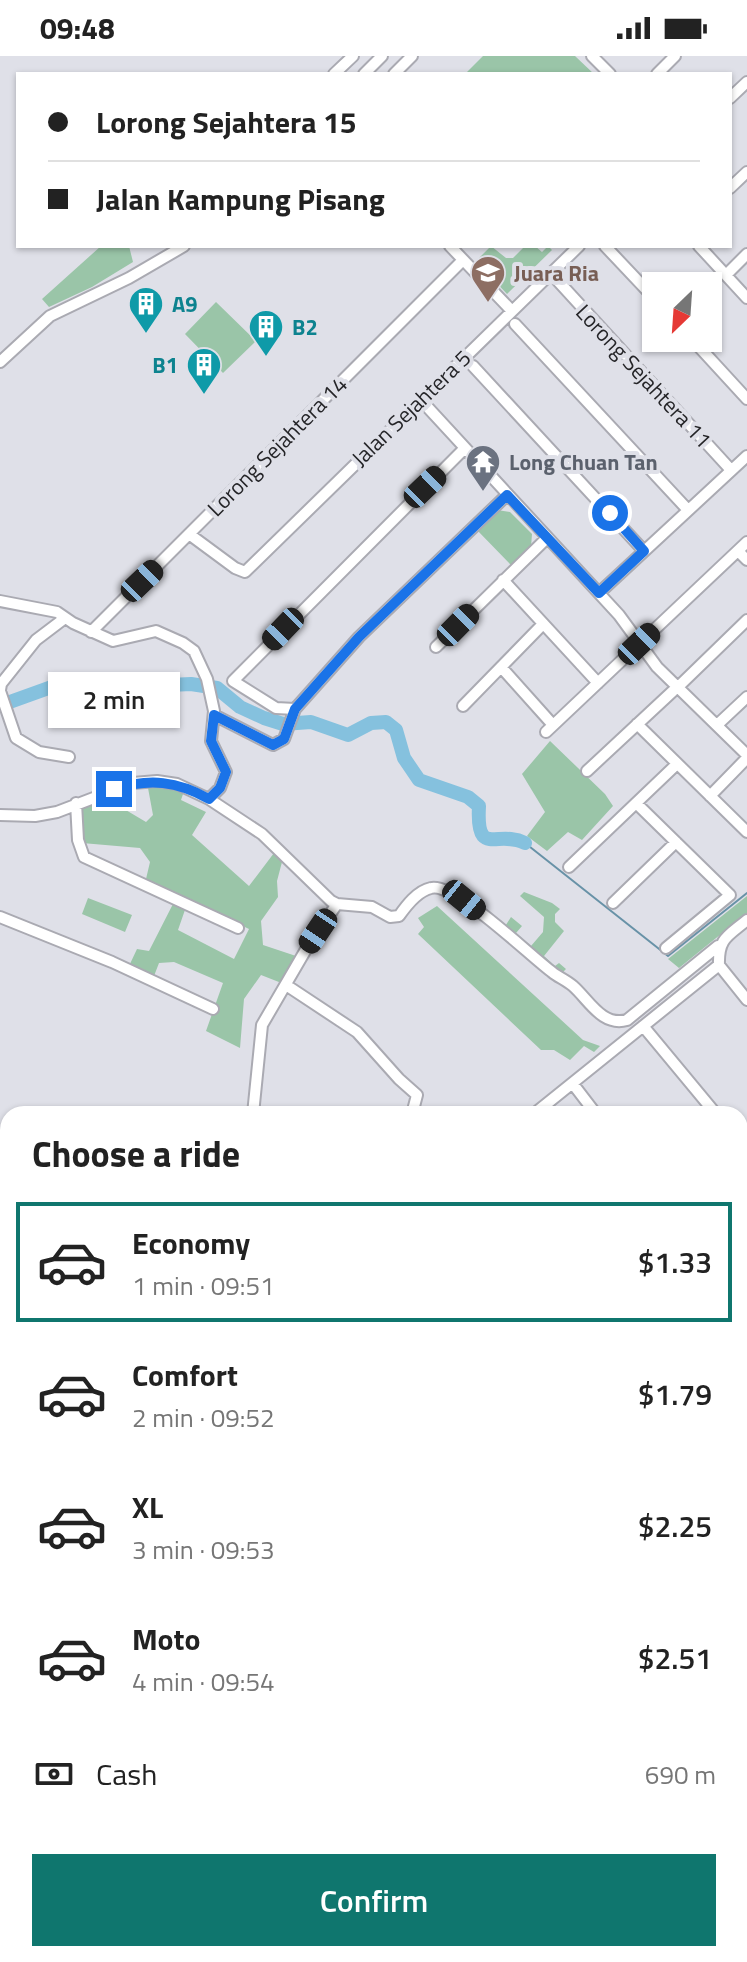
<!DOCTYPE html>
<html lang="en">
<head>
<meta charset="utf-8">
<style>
  :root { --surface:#fff; --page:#f2f2f2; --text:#222; --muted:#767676; --line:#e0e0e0; --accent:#0f766e }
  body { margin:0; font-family:"Titillium Web",sans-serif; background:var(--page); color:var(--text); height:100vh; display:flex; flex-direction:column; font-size:30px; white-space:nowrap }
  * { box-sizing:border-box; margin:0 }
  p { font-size:26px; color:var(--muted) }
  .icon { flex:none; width:44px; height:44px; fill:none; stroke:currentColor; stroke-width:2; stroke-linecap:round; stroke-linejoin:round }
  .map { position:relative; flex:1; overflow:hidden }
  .sheet { position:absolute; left:0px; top:1050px; width:748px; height:856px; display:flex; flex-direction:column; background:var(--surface); border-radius:24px 24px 0 0; box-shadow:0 2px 6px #0004 }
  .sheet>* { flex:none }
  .guide { position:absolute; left:16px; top:16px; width:716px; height:176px; border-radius:0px; box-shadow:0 2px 6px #0004; display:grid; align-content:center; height:176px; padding:0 32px; background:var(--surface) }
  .needle { width:52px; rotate:205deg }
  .buttons { position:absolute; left:642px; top:216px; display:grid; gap:16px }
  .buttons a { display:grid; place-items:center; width:80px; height:80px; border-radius:0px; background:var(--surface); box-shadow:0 2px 6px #0004; font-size:40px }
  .end { position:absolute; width:36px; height:36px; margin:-18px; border:10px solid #1a73e8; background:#fff; box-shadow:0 0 0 4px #fff }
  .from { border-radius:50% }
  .bubble { position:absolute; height:56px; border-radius:0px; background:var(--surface); box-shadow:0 2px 6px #0004; font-size:26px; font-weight:600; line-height:56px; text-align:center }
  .car { position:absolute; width:24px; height:48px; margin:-24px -12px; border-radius:10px; box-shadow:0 0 6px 2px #0007; background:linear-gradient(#222 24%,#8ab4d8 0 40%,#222 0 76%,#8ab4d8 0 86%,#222 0) }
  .guide b { display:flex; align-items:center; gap:28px; height:76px; font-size:30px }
  .guide b+b { border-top:2px solid var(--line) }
  .guide i { width:20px; height:20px; background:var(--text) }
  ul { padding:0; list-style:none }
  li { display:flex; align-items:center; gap:24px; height:120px; margin:0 16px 12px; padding:0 16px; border:4px solid transparent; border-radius:0px }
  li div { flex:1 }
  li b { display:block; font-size:30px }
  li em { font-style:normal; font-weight:600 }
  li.on { border-color:var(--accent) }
  li>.icon { width:72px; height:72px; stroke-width:1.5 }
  h2 { padding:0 32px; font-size:36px; line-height:96px }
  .pay { display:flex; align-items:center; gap:20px; height:88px; padding:0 32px; font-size:30px }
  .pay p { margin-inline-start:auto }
  .action { display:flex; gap:16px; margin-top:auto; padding:16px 32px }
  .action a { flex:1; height:92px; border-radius:0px; background:var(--accent); color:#fff; font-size:32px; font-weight:600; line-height:92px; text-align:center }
  .status { display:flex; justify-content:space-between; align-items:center; height:56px; padding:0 40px; background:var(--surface); direction:ltr }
  .status svg { height:22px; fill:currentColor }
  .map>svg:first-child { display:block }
  .green { fill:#9ac5a8 }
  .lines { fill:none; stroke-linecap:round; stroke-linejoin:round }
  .stream { stroke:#6892a7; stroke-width:2 }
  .river { stroke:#85c1de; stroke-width:14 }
  .street-casing { stroke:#aaaab2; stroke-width:14 }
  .secondary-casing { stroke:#aaaab2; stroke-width:18 }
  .primary-casing { stroke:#aaaab2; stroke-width:20 }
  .street { stroke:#fff; stroke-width:10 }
  .secondary { stroke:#fff; stroke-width:14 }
  .primary { stroke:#fff; stroke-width:16 }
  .route { stroke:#1a73e8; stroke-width:10 }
  .labels { text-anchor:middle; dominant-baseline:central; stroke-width:8; stroke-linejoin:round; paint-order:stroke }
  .education-label { font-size:22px; font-weight:bold; fill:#785e54; stroke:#dfe0e8; text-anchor:start }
  .culture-label { font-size:22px; font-weight:bold; fill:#0d838f; stroke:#dfe0e8; text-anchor:start }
  .street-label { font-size:22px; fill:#252528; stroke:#dfe0e8 }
  .worship-label { font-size:22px; font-weight:bold; fill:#5b616d; stroke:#dfe0e8; text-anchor:start }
</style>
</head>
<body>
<div class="status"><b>09:48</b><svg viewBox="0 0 49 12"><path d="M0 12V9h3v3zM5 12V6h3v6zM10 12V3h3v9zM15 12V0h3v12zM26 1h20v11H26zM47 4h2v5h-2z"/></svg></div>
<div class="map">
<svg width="747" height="1906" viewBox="0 0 747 1906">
  <rect width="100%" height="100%" fill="#dfe0e8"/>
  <path class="green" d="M483,0H575L594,18H465Z
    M101,190H129L133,206L92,231L49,251L42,243Z
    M491,190L506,202H513L525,190H535L542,196L548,190L552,194L507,238L476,205Z
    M216,246L256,285L223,317L185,278Z
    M497,454L510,456L532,478L531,491L511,509L476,473Z
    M550,685L605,738L613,750L582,784L568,776L547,795L527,780L545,756L522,718Z
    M169,729L184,735L181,744L206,756L192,779L249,830L274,797L282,806L277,825L278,841L261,865L263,889L296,900L284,928L261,919L244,943L240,992L206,975L223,927L174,906L159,907L154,920L129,910L137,893L149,895L174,846L186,851L178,874L234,903L249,873L146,823L150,806L140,792L82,787L80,750L110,737L114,747L146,766L153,759L148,732Z
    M524,836L552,847L560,853L555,858V866L564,875L544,900L555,910L559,907L566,913L563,916L553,914L504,872L511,861L522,870L516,877L531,890L543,876L544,861L520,840Z
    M747,840V857L679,912L668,903Z
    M88,842L132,859L125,876L82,858Z
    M437,850L583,984L600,990L594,996L584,990L570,1004L554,994H541L418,878L424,871L418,862Z
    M740,1067L747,1079V1174L740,1166Z"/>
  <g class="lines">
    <path class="stream" d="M525,787L668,900L747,837
      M4,1519L8,1513"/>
    <path class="river" d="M7,647L57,629L84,633L191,628L217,632L240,651L264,662L283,668L311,666L348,679L371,667L386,666L396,674L404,702L419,724L468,741L479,750C476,803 497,773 525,787"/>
    <defs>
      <path id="street" d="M592,0L610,18
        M334,18L353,0
        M364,18L382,0
        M394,18L412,0
        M657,18L675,0
        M730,42L747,26
        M730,132L747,116
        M450,190L511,254
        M605,190L656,244
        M699,190L747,242
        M726,219L747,198
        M558,225L731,414
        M515,268L688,454
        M691,282L747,343
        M0,306L50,260L129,222L184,190
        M473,310L644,495
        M420,343L619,559L657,611L747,699
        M465,392L233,625L276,652L295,653L359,581L507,439
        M189,478L235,512L245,516L579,190
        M738,495L747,504
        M503,524L598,627
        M599,537L747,400
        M0,545L57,556L73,567L113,585L156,575L183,587L194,595L207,623L214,655L211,685L226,716L220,732L209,743
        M91,576L463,204
        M436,591L547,482
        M501,611L553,669
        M678,631L747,564
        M0,634L1,628L36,584L65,562
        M0,635L16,682L39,696L69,701
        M463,650L543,568
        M214,659L273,689L284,683L295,653
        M637,668L747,776
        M717,669L747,641
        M546,676L747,486
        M587,715L673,635
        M710,740L747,702
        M76,747L78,784L84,801L238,872
        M636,747L730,839L666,892
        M0,759L35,760L57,756L133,727L157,725L177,728L209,743L262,778L331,845L337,848L372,851L390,861L399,860C406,850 417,835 431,832C455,826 530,900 552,916C558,921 566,924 573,930C589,944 602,971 627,964L718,890
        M569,811L677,708
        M613,847L676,786
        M0,861L112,906L213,953
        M719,909C718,882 728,880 747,864
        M719,909L747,944
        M286,929L357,976L399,1023L417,1039L412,1058
        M643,970L716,1058
        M573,1028L596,1058
        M253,1058L262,969L308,890L337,848
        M534,1058L719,909
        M740,1331L747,1339
        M0,1402L8,1388
        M0,1561L8,1548
        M740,1625L747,1620
        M0,1799L8,1803
        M0,1877L8,1863
        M32,1898L45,1906
        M595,1898L600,1906"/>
      <path id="secondary" d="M740,1711L747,1706
        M295,1906L304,1898
        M477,1906L487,1898"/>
      <path id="primary" d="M740,1283L747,1277
        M0,1527L8,1534
        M408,1898L417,1906"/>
    </defs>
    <use href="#street" class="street-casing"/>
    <use href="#secondary" class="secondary-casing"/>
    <use href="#primary" class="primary-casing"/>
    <use href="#street" class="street"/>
    <use href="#secondary" class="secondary"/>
    <use href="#primary" class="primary"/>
  </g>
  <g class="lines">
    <path class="route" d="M114,733C150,722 177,725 209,743L220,732L226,716L211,685L214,659L273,689L284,683L295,653L359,581L507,439L599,537L644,495L610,457"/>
  </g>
  <defs>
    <symbol id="school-pin" viewBox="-11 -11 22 30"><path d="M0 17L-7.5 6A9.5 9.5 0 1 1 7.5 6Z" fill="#8d6e63" stroke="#dfe0e8"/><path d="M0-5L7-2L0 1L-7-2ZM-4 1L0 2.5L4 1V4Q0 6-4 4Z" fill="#fff"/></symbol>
    <symbol id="building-pin" viewBox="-11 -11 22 30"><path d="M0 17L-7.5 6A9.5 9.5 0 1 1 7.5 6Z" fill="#0f9aa8" stroke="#dfe0e8"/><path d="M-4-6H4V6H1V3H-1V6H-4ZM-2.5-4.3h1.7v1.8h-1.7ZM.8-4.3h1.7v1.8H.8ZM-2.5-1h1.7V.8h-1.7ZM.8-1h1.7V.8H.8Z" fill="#fff"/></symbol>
    <symbol id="temple-pin" viewBox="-11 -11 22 30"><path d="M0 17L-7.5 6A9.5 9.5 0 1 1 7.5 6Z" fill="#6b7280" stroke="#dfe0e8"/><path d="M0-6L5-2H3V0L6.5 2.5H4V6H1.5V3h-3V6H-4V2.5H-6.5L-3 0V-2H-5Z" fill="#fff"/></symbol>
  </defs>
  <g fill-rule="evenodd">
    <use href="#school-pin" x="468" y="197" width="40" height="54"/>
    <use href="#building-pin" x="126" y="228" width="40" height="54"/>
    <use href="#building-pin" x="246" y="251" width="40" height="54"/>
    <use href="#building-pin" x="184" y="289" width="40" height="54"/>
    <use href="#temple-pin" x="463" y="386" width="40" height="54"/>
  </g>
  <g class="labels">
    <g class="education-label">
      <text x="514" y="217">Juara Ria</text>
    </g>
    <g class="culture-label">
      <text x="172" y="248">A9</text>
      <text x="292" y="271">B2</text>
      <text x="178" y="309" text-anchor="end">B1</text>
    </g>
    <g class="street-label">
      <text transform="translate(644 320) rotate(47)">Lorong Sejahtera 11</text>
      <text transform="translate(411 352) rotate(-44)">Jalan Sejahtera 5</text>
      <text transform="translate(277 390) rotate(-45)">Lorong Sejahtera 14</text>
    </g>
    <g class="worship-label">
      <text x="509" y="406">Long Chuan Tan</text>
    </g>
  </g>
</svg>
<div class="buttons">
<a><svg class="needle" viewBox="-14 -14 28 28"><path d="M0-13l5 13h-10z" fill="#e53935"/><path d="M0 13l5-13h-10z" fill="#767676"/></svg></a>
</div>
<i class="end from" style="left:610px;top:457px"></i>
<i class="end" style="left:114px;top:733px"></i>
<div class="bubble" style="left:48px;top:616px;width:132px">2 min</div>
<i class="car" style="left:425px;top:431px;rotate:46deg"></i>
<i class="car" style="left:142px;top:525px;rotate:46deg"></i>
<i class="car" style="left:458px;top:569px;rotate:45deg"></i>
<i class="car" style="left:283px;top:573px;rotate:224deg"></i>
<i class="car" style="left:639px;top:588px;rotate:46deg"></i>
<i class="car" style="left:464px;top:844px;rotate:129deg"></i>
<i class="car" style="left:318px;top:875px;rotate:214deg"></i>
<div class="guide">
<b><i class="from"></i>Lorong Sejahtera 15</b>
<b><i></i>Jalan Kampung Pisang</b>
</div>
<section class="sheet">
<h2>Choose a ride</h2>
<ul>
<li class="on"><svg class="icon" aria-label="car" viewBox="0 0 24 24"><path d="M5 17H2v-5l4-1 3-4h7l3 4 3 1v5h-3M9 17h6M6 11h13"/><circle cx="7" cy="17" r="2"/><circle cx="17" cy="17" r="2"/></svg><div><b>Economy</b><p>1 min · 09:51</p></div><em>$1.33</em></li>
<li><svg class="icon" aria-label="car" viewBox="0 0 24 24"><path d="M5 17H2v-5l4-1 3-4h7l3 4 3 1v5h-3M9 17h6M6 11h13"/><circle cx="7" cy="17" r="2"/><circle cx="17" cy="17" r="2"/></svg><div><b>Comfort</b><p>2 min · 09:52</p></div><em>$1.79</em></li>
<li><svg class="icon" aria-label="car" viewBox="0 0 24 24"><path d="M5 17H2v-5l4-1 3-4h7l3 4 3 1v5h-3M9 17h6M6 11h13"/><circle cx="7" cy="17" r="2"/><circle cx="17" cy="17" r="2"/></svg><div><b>XL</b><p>3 min · 09:53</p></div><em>$2.25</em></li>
<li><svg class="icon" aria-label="car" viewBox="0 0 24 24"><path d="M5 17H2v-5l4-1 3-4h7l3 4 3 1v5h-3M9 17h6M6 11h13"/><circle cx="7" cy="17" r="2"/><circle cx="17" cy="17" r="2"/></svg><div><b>Moto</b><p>4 min · 09:54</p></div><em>$2.51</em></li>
</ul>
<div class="pay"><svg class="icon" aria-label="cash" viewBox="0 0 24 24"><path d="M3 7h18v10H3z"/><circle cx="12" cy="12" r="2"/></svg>Cash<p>690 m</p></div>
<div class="action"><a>Confirm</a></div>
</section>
</div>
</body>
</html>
